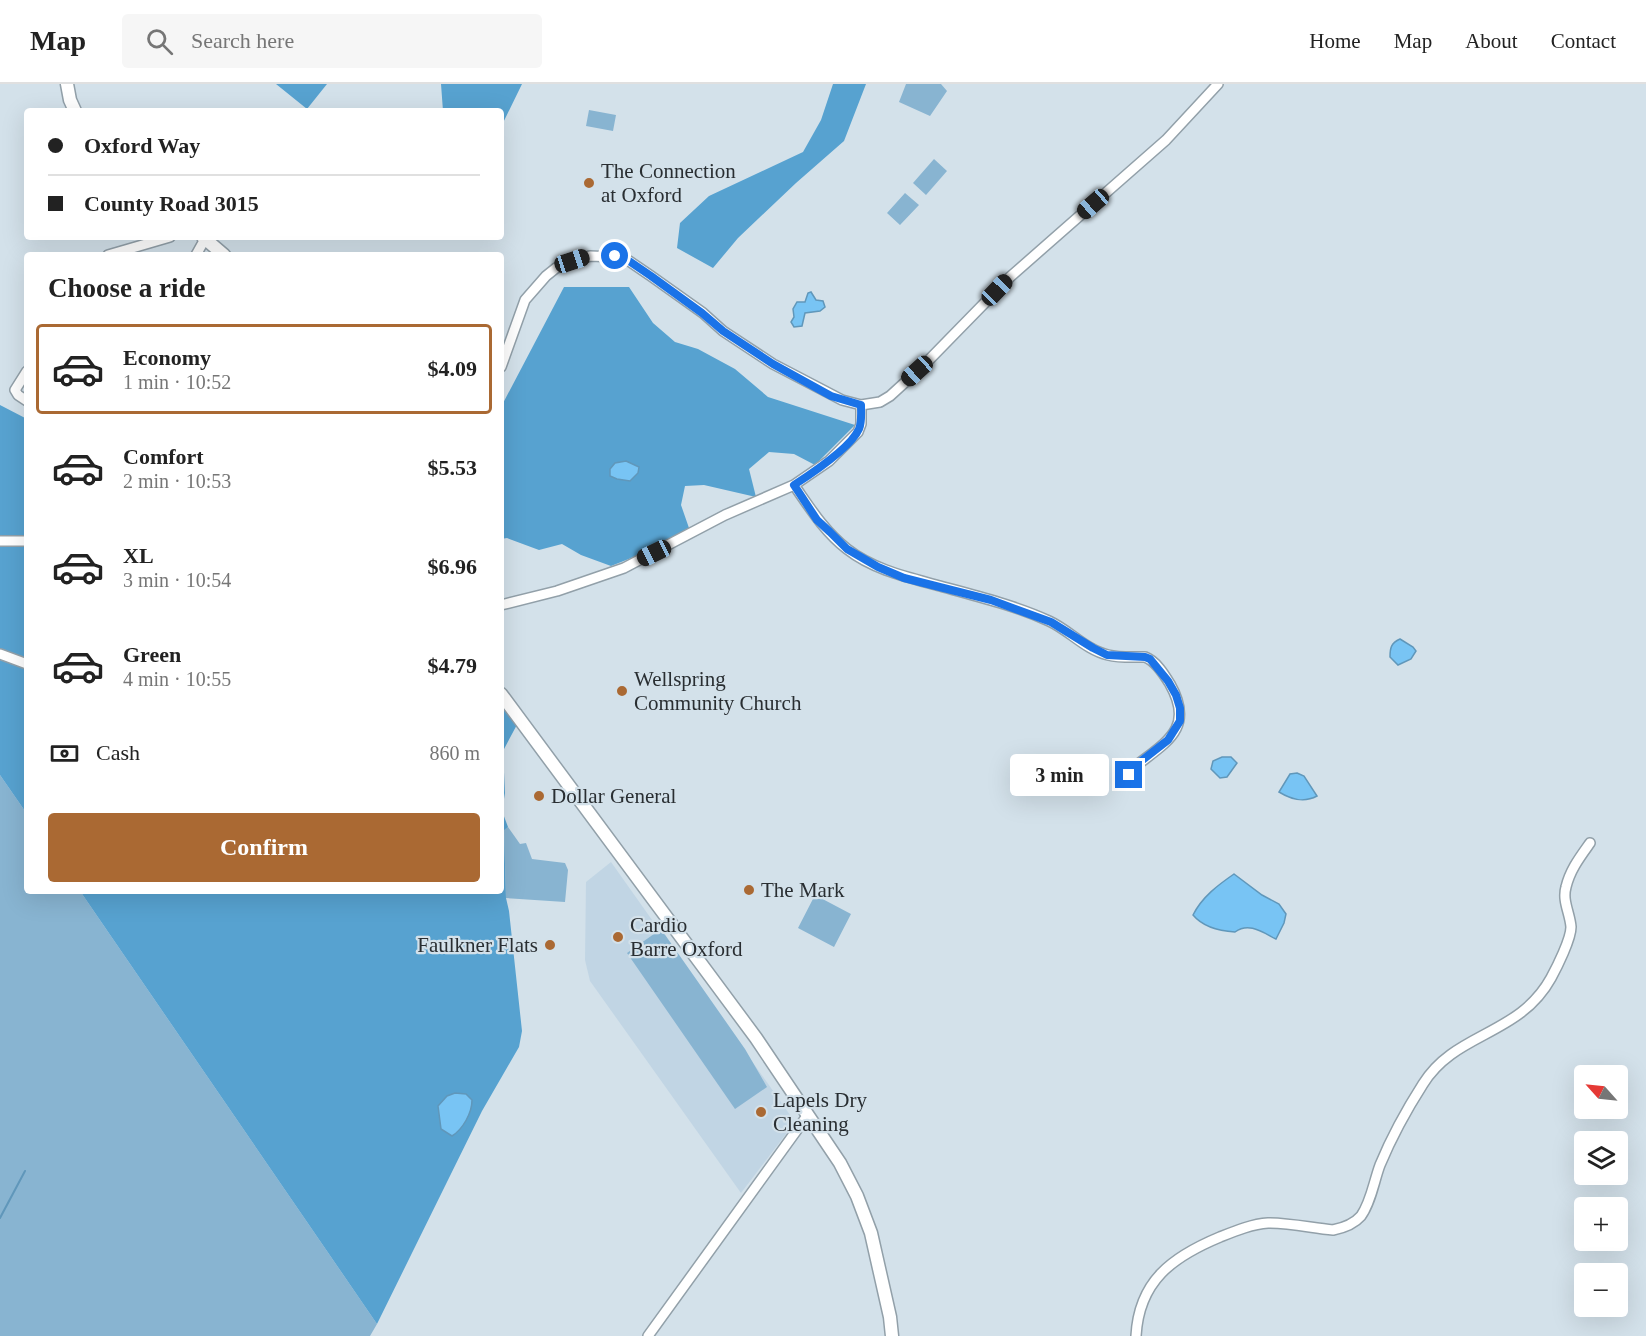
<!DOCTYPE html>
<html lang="en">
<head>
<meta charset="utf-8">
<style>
  :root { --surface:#fff; --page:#f6f6f6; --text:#222; --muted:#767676; --line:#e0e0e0; --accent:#aa6933 }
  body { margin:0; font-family:Georgia,serif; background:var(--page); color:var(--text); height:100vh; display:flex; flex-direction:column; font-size:22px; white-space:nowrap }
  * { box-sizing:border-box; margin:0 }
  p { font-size:20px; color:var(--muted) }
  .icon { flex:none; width:33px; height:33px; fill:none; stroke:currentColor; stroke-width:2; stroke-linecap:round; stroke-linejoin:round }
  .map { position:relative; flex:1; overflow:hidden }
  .sheet { position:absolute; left:24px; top:168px; width:480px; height:642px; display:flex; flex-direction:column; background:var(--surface); border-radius:6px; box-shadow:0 6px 24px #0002 }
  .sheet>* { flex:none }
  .guide { position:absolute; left:24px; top:24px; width:480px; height:132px; border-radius:6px; box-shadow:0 6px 24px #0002; display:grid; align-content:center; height:132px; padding:0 24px; background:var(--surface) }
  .needle { width:39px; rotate:297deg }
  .buttons { position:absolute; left:1574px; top:981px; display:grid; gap:12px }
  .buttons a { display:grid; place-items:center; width:54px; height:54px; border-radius:6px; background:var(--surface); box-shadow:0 6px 24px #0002; font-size:30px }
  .end { position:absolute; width:27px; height:27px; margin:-14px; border:8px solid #1a73e8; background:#fff; box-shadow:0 0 0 3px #fff }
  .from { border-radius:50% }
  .bubble { position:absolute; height:42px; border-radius:6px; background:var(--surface); box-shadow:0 6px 24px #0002; font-size:20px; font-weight:800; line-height:42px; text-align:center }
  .car { position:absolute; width:18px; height:36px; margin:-18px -9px; border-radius:8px; box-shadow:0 0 4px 2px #0007; background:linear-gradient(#222 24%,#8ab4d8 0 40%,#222 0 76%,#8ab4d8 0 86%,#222 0) }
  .guide b { display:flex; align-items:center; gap:21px; height:57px; font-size:22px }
  .guide b+b { border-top:2px solid var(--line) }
  .guide i { width:15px; height:15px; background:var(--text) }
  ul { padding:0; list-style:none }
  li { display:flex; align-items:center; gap:18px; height:90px; margin:0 12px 9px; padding:0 12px; border:3px solid transparent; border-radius:6px }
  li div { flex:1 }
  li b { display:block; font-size:22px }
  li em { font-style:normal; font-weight:800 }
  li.selected { border-color:var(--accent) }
  li>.icon { width:54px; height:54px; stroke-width:1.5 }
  h2 { padding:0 24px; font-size:27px; line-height:72px }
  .pay { display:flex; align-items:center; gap:15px; height:66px; padding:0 24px; font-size:22px }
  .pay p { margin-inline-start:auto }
  .action { display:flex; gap:12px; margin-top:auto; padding:12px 24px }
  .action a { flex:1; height:69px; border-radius:6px; background:var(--accent); color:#fff; font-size:24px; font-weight:800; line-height:69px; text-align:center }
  header { display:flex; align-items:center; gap:36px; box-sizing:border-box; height:84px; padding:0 30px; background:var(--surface); border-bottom:2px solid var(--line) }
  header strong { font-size:28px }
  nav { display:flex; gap:33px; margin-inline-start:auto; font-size:21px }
  .search { width:420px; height:54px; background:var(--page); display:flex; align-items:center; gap:15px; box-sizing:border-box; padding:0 21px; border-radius:6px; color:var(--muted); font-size:22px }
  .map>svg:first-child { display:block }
  .built { fill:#c1d5e4 }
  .green { fill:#88b4d1 }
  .forest { fill:#57a2d0 }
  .water { fill:#78c4f4; stroke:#6097ba; stroke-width:1.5 }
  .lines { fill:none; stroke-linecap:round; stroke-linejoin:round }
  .stream { stroke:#6097ba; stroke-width:2 }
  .minor-casing { stroke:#92a0a9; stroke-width:12 }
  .tertiary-casing { stroke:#92a0a9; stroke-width:15 }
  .minor { stroke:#fff; stroke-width:9 }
  .tertiary { stroke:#fff; stroke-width:12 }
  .route { stroke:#1a73e8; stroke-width:8 }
  .poi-dot { fill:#aa6933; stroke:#d3e1ea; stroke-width:2 }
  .labels { text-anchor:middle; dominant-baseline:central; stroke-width:4.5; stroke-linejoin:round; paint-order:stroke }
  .poi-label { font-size:21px; fill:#292e32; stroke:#d3e1ea; text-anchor:start }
</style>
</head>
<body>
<header>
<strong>Map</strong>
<div class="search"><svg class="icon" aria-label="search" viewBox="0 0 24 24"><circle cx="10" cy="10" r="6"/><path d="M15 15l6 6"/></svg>Search here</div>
<nav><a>Home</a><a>Map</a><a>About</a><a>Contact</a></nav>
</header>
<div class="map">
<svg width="1646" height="1252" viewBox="0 0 1646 1252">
  <rect width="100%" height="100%" fill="#d3e1ea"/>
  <path class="built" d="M611,778L795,1038L741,1109L590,897L585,876L586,798Z"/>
  <path class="green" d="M906,0H941L947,7L930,32L899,18Z
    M589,26L616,31L613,47L586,42Z
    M934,75L947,87L926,111L913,99Z
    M905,109L919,121L900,141L887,129Z
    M0,691L27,730V807H80L377,1240L370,1252H0Z
    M508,743L520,760L526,759L532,775L565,779L568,786L565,818L506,814L504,745Z
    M815,811L851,830L834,863L798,844Z
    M661,845L745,965L767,1003L735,1025L627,869Z"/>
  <path class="forest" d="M276,0H327L307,25Z
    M441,0H522L501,43V27H443Z
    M833,0H866L844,57L796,99L738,154L713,184L677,164L680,139L709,112L803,68L821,36Z
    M564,203H629L653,239L675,258L698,265L735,285L768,313L855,341L815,381L794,370L769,368L749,385L756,413L704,401L685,402L681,421L689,444L649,467L611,482L581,471L562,460L539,466L507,454L501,455V323Z
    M0,321L27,335V730L0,691Z
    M501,610L520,635L503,667L505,709L502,727L508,743L504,746L506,814L509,827L522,947L519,963L482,1027L377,1240L80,807H501Z"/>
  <path class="water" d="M811,208L816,216L823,217L825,223L820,227L805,229L802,242L794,243L791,238L794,233L793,225L797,218H805L808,209Z
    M626,377L639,383L638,389L630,397L617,395L610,392V385L615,379Z
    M1400,555L1413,563L1416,567L1411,575L1398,581L1390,573C1390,564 1391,559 1400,555Z
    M1222,673H1231L1237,679L1227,693L1220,694L1211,685L1213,677Z
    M1297,689L1304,692L1317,712C1304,719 1292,716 1279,708L1290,690Z
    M1234,790L1262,811L1279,820L1286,830L1284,839L1276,855C1262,848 1249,838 1235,848C1219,847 1203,843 1193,831C1202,813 1218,801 1234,790Z
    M455,1009L466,1010L472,1016C472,1029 463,1045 452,1052L441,1045L438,1022L447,1012Z"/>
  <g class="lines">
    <path class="stream" d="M0,1134L25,1087"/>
    <defs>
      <path id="minor" d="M108,171L170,153
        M196,171L205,155
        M501,283L525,216L546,192L556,184L590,172L615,173L629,177L651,192L703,229L723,247L773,280L842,316L861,321L880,318L890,312L924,281L1010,193L1166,56L1218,0
        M27,287L15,306L18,311L27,317
        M794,401C810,424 824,447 847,465C874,486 907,493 940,502C976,512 1014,521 1049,537C1069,546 1086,566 1108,571C1120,574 1133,573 1145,573C1156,577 1164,590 1170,600C1196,646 1164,659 1132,685L1129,691
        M0,457H27
        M501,521L557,507L624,484L725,431L794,401L829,377L858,348L861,340V321
        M0,570L27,580
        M648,1252L807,1032
        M1136,1252C1139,1197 1172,1173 1220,1153C1235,1147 1252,1140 1268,1139C1290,1139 1312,1144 1333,1146C1343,1144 1354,1140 1361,1132C1371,1118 1374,1097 1380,1081C1392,1052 1407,1025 1423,1000C1455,948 1519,952 1551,894C1557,883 1571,855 1571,843C1570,829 1562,817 1566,803C1570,786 1580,773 1590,759"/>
      <path id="tertiary" d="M67,0L70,16L75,27
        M203,153L224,171
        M501,610L756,954L840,1079L857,1112L871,1149L890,1233L892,1252"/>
    </defs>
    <use href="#minor" class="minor-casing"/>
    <use href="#tertiary" class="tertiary-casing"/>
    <use href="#minor" class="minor"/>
    <use href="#tertiary" class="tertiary"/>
  </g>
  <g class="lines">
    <path class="route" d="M615,172L629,177L651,192L702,229L723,247L773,280L831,312L861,321C861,329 862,338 859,345C851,363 811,390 794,401L817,436L830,448L847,465L878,483L904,494L991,516L1051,538L1093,564L1107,571L1145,573L1150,575L1168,597L1176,611L1180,624V637L1168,656L1131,685L1129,691"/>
  </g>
  <g class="poi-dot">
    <circle cx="589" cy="99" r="6"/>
    <circle cx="622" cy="607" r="6"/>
    <circle cx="539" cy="712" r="6"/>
    <circle cx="749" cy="806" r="6"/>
    <circle cx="618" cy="853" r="6"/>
    <circle cx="550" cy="861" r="6"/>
    <circle cx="761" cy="1028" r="6"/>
  </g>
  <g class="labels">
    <g class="poi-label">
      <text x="601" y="87">The Connection<tspan x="601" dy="24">at Oxford</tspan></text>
      <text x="634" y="595">Wellspring<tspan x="634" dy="24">Community Church</tspan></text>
      <text x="551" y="712">Dollar General</text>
      <text x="761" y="806">The Mark</text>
      <text x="630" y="841">Cardio<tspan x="630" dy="24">Barre Oxford</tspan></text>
      <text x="538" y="861" text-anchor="end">Faulkner Flats</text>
      <text x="773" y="1016">Lapels Dry<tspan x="773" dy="24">Cleaning</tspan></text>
    </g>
  </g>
</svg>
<div class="buttons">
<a><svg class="needle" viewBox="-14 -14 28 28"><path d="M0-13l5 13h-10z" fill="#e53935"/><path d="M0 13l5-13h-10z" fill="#767676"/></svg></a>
<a><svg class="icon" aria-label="layers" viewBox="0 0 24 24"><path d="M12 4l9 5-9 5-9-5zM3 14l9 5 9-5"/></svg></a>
<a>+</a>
<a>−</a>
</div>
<i class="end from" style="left:615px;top:172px"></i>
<i class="end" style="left:1129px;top:691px"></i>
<div class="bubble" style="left:1010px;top:670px;width:99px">3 min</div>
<i class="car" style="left:1093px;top:120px;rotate:229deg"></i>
<i class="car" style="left:572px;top:177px;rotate:72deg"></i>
<i class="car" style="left:997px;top:206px;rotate:44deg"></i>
<i class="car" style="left:917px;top:287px;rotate:228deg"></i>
<i class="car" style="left:654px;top:469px;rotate:244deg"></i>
<div class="guide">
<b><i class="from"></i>Oxford Way</b>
<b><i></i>County Road 3015</b>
</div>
<section class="sheet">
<h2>Choose a ride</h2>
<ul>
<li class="selected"><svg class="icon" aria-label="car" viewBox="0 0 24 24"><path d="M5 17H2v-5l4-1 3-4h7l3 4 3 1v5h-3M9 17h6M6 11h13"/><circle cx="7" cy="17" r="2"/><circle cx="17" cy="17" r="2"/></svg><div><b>Economy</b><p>1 min · 10:52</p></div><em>$4.09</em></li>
<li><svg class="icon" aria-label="car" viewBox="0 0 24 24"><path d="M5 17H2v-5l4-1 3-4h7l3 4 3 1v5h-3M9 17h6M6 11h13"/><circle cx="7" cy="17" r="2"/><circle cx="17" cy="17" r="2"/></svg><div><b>Comfort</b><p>2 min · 10:53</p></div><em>$5.53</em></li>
<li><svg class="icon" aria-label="car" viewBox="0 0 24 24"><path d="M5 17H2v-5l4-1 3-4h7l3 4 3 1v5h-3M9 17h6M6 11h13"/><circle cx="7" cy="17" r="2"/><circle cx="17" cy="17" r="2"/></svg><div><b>XL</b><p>3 min · 10:54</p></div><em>$6.96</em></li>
<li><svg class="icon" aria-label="car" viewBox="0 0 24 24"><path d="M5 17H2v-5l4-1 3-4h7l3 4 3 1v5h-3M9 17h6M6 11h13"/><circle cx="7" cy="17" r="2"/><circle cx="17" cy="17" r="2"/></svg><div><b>Green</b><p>4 min · 10:55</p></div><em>$4.79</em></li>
</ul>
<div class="pay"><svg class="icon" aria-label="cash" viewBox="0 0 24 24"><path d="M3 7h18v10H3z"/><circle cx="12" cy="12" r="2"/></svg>Cash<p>860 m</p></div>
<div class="action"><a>Confirm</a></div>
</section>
</div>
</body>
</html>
